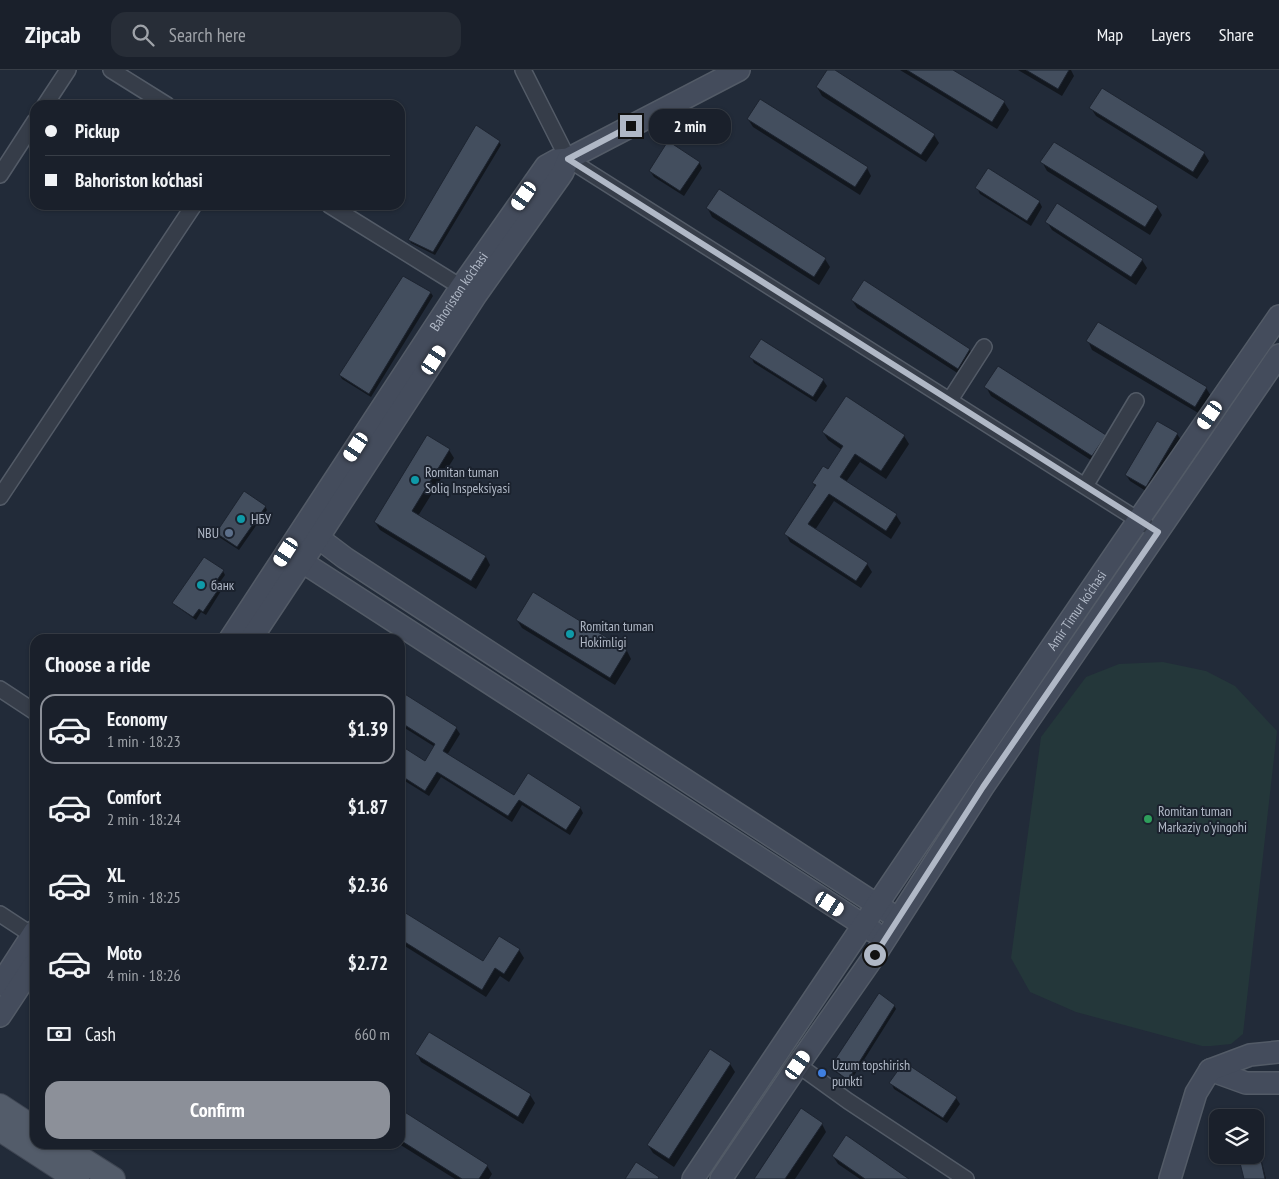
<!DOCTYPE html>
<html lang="en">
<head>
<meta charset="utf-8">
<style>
  :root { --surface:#1a202b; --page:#272d37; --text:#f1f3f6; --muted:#9fa3a9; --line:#383e47; --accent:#8c9099 }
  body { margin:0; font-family:"PT Sans Narrow",sans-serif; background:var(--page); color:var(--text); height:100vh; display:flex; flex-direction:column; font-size:19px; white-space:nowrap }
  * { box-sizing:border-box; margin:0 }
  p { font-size:16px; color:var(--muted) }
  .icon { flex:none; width:28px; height:28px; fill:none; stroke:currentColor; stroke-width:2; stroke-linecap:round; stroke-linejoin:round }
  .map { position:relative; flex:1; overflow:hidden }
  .drawer { position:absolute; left:30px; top:564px; width:375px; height:515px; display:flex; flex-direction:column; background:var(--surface); border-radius:15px; box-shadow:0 1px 4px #0004,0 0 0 1px var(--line) }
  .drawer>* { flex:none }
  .banner { position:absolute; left:30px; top:30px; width:375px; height:110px; border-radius:15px; box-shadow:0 1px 4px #0004,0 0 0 1px var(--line); display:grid; align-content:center; height:110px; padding:0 15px; background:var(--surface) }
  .buttons { position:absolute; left:1209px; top:1039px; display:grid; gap:10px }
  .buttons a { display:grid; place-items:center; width:55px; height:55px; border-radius:10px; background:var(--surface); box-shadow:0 1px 4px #0004,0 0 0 1px var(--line); font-size:25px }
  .end { position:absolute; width:22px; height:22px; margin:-11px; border:6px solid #b0b8c6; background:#111; box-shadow:0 0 0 2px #111 }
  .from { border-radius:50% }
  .bubble { position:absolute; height:35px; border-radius:15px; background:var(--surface); box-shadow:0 1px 4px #0004,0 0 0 1px var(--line); font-size:16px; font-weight:700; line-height:35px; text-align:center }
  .car { position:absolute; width:15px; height:30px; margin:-15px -8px; border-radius:6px; box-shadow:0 0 4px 1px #0007; background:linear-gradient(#fff 24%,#345 0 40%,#fff 0 76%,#345 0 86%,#fff 0) }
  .banner b { display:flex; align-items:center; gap:18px; height:48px; font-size:19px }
  .banner b+b { border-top:1px solid var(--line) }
  .banner i { width:12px; height:12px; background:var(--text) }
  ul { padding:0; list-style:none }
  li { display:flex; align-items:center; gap:15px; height:70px; margin:0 10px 8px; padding:0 5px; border:2px solid transparent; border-radius:15px }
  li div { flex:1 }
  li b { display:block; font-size:19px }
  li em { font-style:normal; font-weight:700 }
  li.on { border-color:var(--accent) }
  li>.icon { width:45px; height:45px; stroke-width:1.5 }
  h2 { padding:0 15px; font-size:22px; line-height:60px }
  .pay { display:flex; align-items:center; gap:12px; height:55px; padding:0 15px; font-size:19px }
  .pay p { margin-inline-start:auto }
  .action { display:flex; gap:10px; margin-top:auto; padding:10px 15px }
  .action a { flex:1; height:58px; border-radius:15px; background:var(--accent); color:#fff; font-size:20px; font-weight:700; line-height:58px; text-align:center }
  header { display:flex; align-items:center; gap:30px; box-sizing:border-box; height:70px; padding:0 25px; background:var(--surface); border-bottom:1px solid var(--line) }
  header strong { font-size:24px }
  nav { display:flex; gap:28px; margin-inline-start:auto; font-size:18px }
  .search { width:350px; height:45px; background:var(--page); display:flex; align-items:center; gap:12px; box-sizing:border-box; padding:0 18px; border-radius:15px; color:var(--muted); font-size:19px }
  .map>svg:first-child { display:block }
  .green { fill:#24373a }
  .shadow { fill:#0007 }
  .building { fill:#434e5e; stroke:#1d2430 }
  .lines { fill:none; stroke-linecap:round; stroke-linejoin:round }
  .street-casing { stroke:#535b67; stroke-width:18 }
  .secondary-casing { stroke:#535b67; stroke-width:24 }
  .primary-casing { stroke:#3f4653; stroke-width:26 }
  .street { stroke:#363d49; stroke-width:15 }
  .secondary { stroke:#444c5c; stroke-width:21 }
  .primary { stroke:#535c6a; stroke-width:24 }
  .route { stroke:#b0b8c6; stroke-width:6 }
  .culture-dot { fill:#0f9aa8; stroke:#1b222e; stroke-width:2 }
  .service-dot { fill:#5c6f8a; stroke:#1b222e; stroke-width:2 }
  .leisure-dot { fill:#2e9e5b; stroke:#1b222e; stroke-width:2 }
  .shop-dot { fill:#3f7fe0; stroke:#1b222e; stroke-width:2 }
  .labels { text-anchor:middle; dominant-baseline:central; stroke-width:4; stroke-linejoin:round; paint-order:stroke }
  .street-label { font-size:14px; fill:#b0b8c6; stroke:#1b222e }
  .poi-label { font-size:14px; fill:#b0b8c6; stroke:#1b222e; text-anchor:start }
</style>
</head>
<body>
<header>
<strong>Zipcab</strong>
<div class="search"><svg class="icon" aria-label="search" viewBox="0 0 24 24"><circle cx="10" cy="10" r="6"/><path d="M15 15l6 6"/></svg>Search here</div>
<nav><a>Map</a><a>Layers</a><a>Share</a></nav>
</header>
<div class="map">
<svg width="1279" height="1109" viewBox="0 0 1279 1109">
  <rect width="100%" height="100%" fill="#222b39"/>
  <path class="green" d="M1163,592L1206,601L1235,616L1277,661L1243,964L1231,974L1211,976H1202L1076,942L1030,922L1011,888L1041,667L1086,607L1119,594Z"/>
  <path class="shadow" d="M828,0H833L934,65L939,73L926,92L822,26L817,17Z
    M900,0H951L1004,32L1009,40L997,59Z
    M1018,0H1071L1074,6L1062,26Z
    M1091,38L1204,83L1209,91L1197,109L1096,46Z
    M748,49L867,98L871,106L860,125L753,57Z
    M499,72L501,75L435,185L411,173L409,170Z
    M699,92L702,98L684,126L654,107L650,101Z
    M1042,92L1157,137L1162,145L1150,165L1047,101Z
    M977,118L1039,131L1042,137L1031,156L980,124Z
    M708,139L825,189L830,197L819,215L712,147Z
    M1047,152L1142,190L1147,198L1136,215L1052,160Z
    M864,212L970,280L974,288L962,306L857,238L852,230Z
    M431,223L433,226L371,327L342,309L340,305Z
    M1088,271L1206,318L1211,326L1200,344L1092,280Z
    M751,287L823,310L827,316L816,332L754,293Z
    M986,317L1105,366L1110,374L1097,394L991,326Z
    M846,327L904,366L909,374L886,409L860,392L846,412L896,445L901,453L891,469L834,431L815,460L867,494L872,502L861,518L790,472L786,464L816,418L813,413L828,400L842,380L828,370L823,362Z
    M1177,364L1181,370L1149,423L1130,411L1126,405Z
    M449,380L454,388L418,446L486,487L490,495L476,519L380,460L375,452Z
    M265,436L267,440L239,480L219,467L217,463Z
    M223,501L225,505L217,516L221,521L206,545L201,542L196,550L176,536L174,533Z
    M533,524L627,581L631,589L615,615L522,558L517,550Z
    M401,623L456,658L460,664L447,685L515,727L580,737L583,743L570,765L522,735L512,752L441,707L429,726L400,708V677L425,692L435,677L400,655Z
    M400,851L484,893L519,880L524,888L509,912L500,906L486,927L400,873Z
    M894,935L896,939L850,1012L833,1000L831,997Z
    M429,964L530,1025L535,1033L523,1054L421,992L417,984Z
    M710,981L730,994L735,1002L674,1097L653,1083L648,1075Z
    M891,1013L956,1028L960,1034L947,1053L894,1019Z
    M400,1041L487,1096L492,1104L489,1109H455L399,1074H400Z
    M822,1054L826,1062L795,1109H755Z
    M1255,1074H1256L1259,1080L1266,1109H1245L1240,1085H1255Z
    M833,1086L907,1109H860L838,1094Z"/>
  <path class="building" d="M827,0H835L935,64L921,85L816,17Z
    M907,0H953L1005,31L992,52Z
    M1026,0H1069L1058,19Z
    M1102,18L1205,82L1193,102L1089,38Z
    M760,29L868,97L855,117L747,49Z
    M476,55L500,71L433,182L408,170Z
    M668,71L700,92L680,121L649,101Z
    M1054,72L1158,136L1145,157L1040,92Z
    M988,98L1040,131L1027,151L975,118Z
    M719,119L826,188L814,207L706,138Z
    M1057,133L1143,189L1131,207L1045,152Z
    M403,206L431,222L369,324L339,305Z
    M864,210L970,279L958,299L851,230Z
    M1098,252L1207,317L1195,337L1086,271Z
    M761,269L824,309L813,327L749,287Z
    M998,296L1106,365L1092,386L984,317Z
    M846,326L905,365L881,401L855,384L840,407L897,444L886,461L829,424L808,454L868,493L856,511L784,464L816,415L812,413L823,396L828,399L843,376L822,362Z
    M1157,351L1178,363L1146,417L1125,405Z
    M427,365L450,379L412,441L486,486L471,511L374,452Z
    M244,421L266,436L237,477L216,463Z
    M204,487L224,500L215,513L220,517L203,542L199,539L193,547L172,533Z
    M533,522L627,580L610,608L516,550Z
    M400,621L457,657L443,681L514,725L528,703L581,737L566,760L519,730L508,746L437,702L425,721L400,705V675L425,691L435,674L400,652Z
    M404,842L483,891L499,866L520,879L504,904L495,898L482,920L400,869V849Z
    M879,923L895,935L848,1010L830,997Z
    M429,962L531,1024L518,1047L415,984Z
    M710,979L731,993L669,1089L647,1075Z
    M904,992L957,1027L943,1048L889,1013Z
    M801,1038L823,1053L785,1109H754Z
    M400,1039L488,1095L479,1109H462L400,1070Z
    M846,1065L909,1109H865L832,1086Z
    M1257,1072L1265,1109H1244L1238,1085H1255V1073Z
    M636,1092L659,1107L658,1109H625Z"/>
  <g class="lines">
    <defs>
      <path id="street" d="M111,0L167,35
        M523,0L568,89L1146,455
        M45,35L68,0
        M0,105L35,51
        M329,135L461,217
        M950,330L984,277
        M1085,416L1136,331
        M0,427L194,135
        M0,619L35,642
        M0,844L32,865
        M798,995L848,1031L966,1109"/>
      <g id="secondary">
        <path d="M304,457L345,488L888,842"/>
        <path d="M287,482L874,862"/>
        <path id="s1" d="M230,569L461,217L546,96L557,90L568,89L739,0"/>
        <path d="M251,569L318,468L476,225L559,108L563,102L568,89"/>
        <path d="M0,915L35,861"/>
        <path d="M0,946L35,893"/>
        <path d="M1210,1000L1246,1013H1279"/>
        <path id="s2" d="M693,1109C886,820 1081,532 1279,246"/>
        <path d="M721,1109L798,995L879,879L983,717L1279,285"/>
        <path d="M1170,1109L1196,1023L1210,1000L1250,985L1279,982"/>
      </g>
      <path id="primary" d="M0,1036L35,1059
        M0,1059L77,1109
        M58,1074L113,1109"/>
    </defs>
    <use href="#street" class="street-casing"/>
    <use href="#secondary" class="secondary-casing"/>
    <use href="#primary" class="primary-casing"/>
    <use href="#street" class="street"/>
    <use href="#secondary" class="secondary"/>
    <use href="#primary" class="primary"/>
  </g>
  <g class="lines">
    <path class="route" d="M631,56L568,89L1158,462L983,717L875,885"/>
  </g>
  <g class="culture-dot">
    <circle cx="415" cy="410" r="5"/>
    <circle cx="241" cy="449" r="5"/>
    <circle cx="201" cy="515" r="5"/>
    <circle cx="570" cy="564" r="5"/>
  </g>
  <circle class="service-dot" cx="229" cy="463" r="5"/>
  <circle class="leisure-dot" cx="1148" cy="749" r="5"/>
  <circle class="shop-dot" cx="822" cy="1003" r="5"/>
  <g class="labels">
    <g class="street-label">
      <text stroke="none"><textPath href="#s1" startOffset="416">Bahoriston ko‘chasi</textPath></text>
      <text stroke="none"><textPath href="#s2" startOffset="686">Amir Timur ko‘chasi</textPath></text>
    </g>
    <g class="poi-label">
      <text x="425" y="402">Romitan tuman<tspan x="425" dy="16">Soliq Inspeksiyasi</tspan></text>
      <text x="251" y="449">НБУ</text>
      <text x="219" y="463" text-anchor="end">NBU</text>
      <text x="211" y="515">банк</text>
      <text x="580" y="556">Romitan tuman<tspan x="580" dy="16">Hokimligi</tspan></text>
      <text x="1158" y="741">Romitan tuman<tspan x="1158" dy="16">Markaziy o'yingohi</tspan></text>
      <text x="832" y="995">Uzum topshirish<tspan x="832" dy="16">punkti</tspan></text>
    </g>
  </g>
</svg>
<div class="buttons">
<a><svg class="icon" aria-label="layers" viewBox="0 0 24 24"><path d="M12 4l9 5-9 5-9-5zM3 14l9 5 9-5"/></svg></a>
</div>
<i class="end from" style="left:875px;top:885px"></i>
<i class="end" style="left:631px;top:56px"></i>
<div class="bubble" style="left:649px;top:39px;width:82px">2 min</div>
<i class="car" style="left:524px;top:126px;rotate:215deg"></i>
<i class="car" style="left:434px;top:290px;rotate:33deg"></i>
<i class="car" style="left:1210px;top:345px;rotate:215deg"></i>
<i class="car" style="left:356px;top:377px;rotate:213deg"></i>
<i class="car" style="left:286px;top:482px;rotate:213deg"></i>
<i class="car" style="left:830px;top:834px;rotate:123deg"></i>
<i class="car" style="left:798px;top:995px;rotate:35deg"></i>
<div class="banner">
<b><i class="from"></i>Pickup</b>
<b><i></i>Bahoriston ko‘chasi</b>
</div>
<section class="drawer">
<h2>Choose a ride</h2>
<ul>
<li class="on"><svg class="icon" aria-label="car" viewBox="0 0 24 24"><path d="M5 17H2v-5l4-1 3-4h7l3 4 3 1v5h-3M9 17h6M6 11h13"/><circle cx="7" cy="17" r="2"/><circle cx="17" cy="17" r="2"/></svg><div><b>Economy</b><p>1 min · 18:23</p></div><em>$1.39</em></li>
<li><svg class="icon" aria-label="car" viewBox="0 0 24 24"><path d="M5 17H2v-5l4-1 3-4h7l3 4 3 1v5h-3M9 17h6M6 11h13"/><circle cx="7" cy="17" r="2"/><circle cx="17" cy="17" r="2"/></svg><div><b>Comfort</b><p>2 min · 18:24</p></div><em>$1.87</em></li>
<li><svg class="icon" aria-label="car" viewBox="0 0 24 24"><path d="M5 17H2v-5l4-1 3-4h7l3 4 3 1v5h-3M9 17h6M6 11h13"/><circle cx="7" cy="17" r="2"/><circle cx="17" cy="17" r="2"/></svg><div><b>XL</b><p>3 min · 18:25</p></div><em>$2.36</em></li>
<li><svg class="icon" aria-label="car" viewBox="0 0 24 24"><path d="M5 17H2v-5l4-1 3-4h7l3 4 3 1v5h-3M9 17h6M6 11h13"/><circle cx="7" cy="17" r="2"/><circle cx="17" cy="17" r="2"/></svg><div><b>Moto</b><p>4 min · 18:26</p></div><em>$2.72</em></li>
</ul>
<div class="pay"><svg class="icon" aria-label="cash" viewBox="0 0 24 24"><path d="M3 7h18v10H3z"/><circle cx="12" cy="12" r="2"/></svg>Cash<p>660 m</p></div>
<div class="action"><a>Confirm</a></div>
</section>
</div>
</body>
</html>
